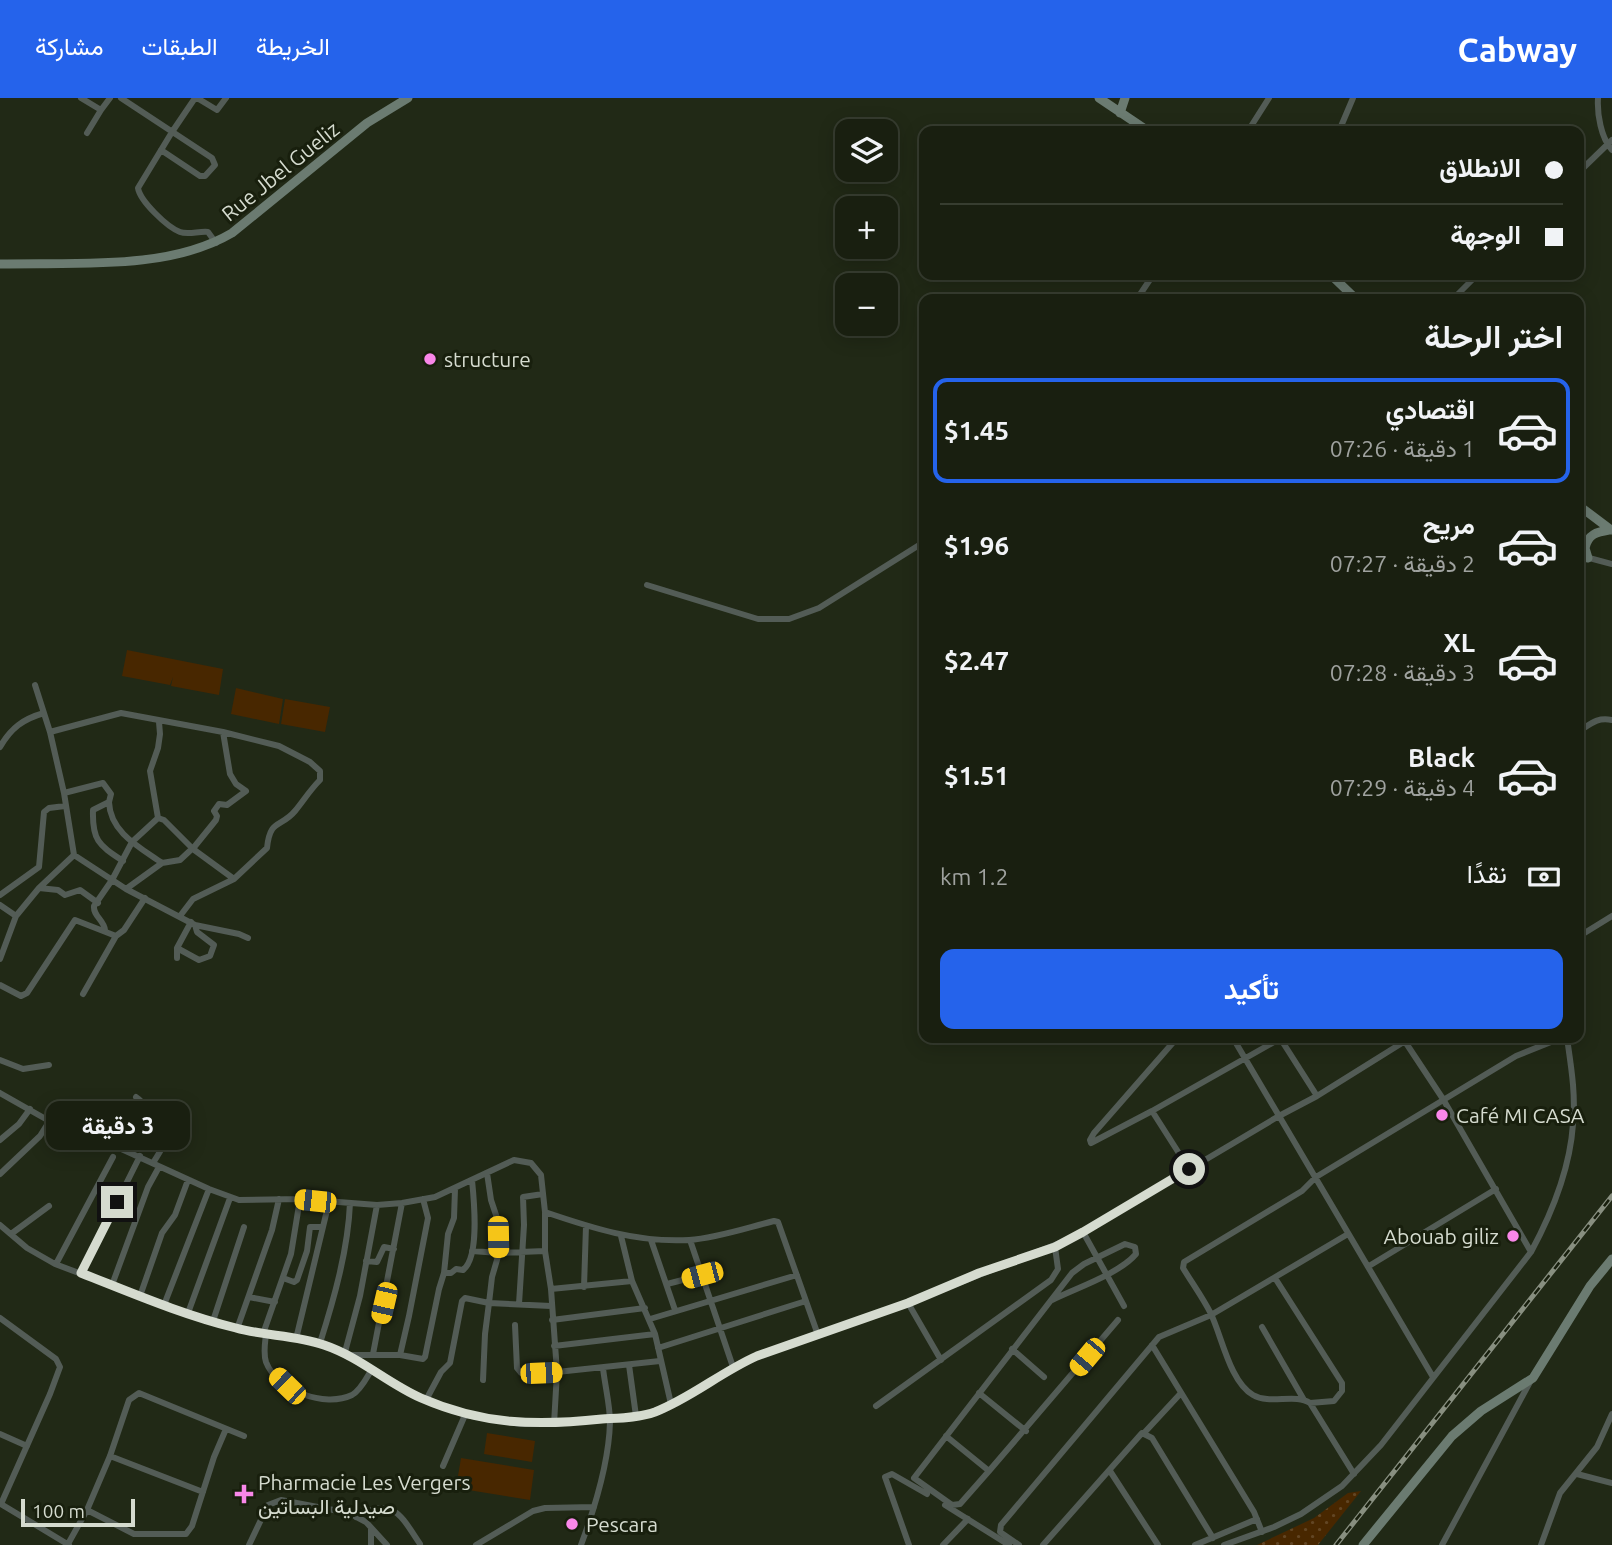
<!DOCTYPE html>
<html lang="ar">
<head>
<meta charset="utf-8">
<style>
  :root { --surface:#191f10; --page:#262c1e; --text:#f1f3f6; --muted:#9fa29f; --line:#373d30; --accent:#2563eb }
  body { margin:0; font-family:Ubuntu,Vazirmatn,sans-serif; background:var(--page); color:var(--text); direction:rtl; height:100vh; display:flex; flex-direction:column; font-size:26px; white-space:nowrap }
  * { box-sizing:border-box; margin:0 }
  p { font-size:23px; color:var(--muted) }
  .icon { flex:none; width:38px; height:38px; fill:none; stroke:currentColor; stroke-width:2; stroke-linecap:round; stroke-linejoin:round }
  .map { position:relative; flex:1; overflow:hidden; direction:ltr }
  .drawer { position:absolute; left:919px; top:196px; width:665px; height:749px; display:flex; flex-direction:column; background:var(--surface); border-radius:14px; box-shadow:0 4px 18px #0003,0 0 0 2px var(--line); direction:rtl }
  .drawer>* { flex:none }
  .top-card { position:absolute; left:919px; top:28px; width:665px; height:154px; border-radius:14px; box-shadow:0 4px 18px #0003,0 0 0 2px var(--line); direction:rtl; display:grid; align-content:center; height:154px; padding:0 21px; background:var(--surface) }
  .fabs { position:absolute; left:835px; top:21px; display:grid; gap:14px }
  .fabs a { display:grid; place-items:center; width:63px; height:63px; border-radius:14px; background:var(--surface); box-shadow:0 4px 18px #0003,0 0 0 2px var(--line); font-size:35px }
  .scale { position:absolute; left:21px; bottom:18px; width:114px; box-sizing:border-box; padding-left:7px; border:4px solid #d5dbcf; border-top:0; font-size:19px; line-height:24px; white-space:nowrap; color:#d5dbcf; -webkit-text-stroke:5px #181f0d; paint-order:stroke }
  .end { position:absolute; width:32px; height:32px; margin:-16px; border:9px solid #d5dbcf; background:#111; box-shadow:0 0 0 4px #111 }
  .from { border-radius:50% }
  .bubble { position:absolute; height:49px; border-radius:14px; background:var(--surface); box-shadow:0 4px 18px #0003,0 0 0 2px var(--line); font-size:23px; font-weight:700; line-height:49px; text-align:center; direction:rtl }
  .car { position:absolute; width:21px; height:42px; margin:-21px -10px; border-radius:9px; box-shadow:0 0 5px 2px #0007; background:linear-gradient(#f5c518 24%,#345 0 40%,#f5c518 0 76%,#345 0 86%,#f5c518 0) }
  .top-card b { display:flex; align-items:center; gap:24px; height:66px; font-size:26px }
  .top-card b+b { border-top:2px solid var(--line) }
  .top-card i { width:18px; height:18px; background:var(--text) }
  ul { padding:0; list-style:none }
  li { display:flex; align-items:center; gap:21px; height:105px; margin:0 14px 10px; padding:0 7px; border:4px solid transparent; border-radius:14px }
  li div { flex:1 }
  li b { display:block; font-size:26px }
  li em { font-style:normal; font-weight:700 }
  li.current { border-color:var(--accent) }
  li>.icon { width:63px; height:63px; stroke-width:1.5 }
  h2 { padding:0 21px; font-size:32px; line-height:84px }
  .pay { display:flex; align-items:center; gap:18px; height:77px; padding:0 21px; font-size:26px }
  .pay p { margin-inline-start:auto }
  .action { display:flex; gap:14px; margin-top:auto; padding:14px 21px }
  .action a { flex:1; height:80px; border-radius:14px; background:var(--accent); color:#fff; font-size:28px; font-weight:700; line-height:80px; text-align:center }
  header { display:flex; align-items:center; gap:42px; box-sizing:border-box; height:98px; padding:0 35px; background:var(--accent); color:#fff }
  header strong { font-size:33px }
  nav { display:flex; gap:38px; margin-inline-start:auto; font-size:24px }
  .map>svg:first-child { display:block }
  .grass { fill:url(#grass-dots) }
  .garden { fill:#482700 }
  .lines { fill:none; stroke-linecap:round; stroke-linejoin:round }
  .street { stroke:#535c56; stroke-width:6 }
  .secondary { stroke:#6b7b71; stroke-width:9 }
  .rail-casing { stroke:#888f80; stroke-width:5 }
  .rail { stroke:#181f0d; stroke-width:2.5; stroke-dasharray:8; stroke-linecap:butt }
  .route { stroke:#d5dbcf; stroke-width:9 }
  .poi-dot { fill:#f987e9; stroke:#181f0d; stroke-width:2.5 }
  .labels { text-anchor:middle; dominant-baseline:central; stroke-width:6; stroke-linejoin:round; paint-order:stroke }
  .street-label { font-size:21px; fill:#d5dbcf; stroke:#181f0d }
  .poi-label { font-size:21px; fill:#d5dbcf; stroke:#181f0d; text-anchor:start }
</style>
</head>
<body>
<header>
<strong>Cabway</strong>
<nav><a>الخريطة</a><a>الطبقات</a><a>مشاركة</a></nav>
</header>
<div class="map">
<svg width="1612" height="1447" viewBox="0 0 1612 1447">
  <defs>
    <pattern id="grass-dots" width="8" height="8" patternUnits="userSpaceOnUse" patternTransform="scale(1.75)"><rect width="8" height="8" fill="#482700"/><path d="M2 2h.1M6 6h.1" fill="none" stroke="#624624" stroke-width="1.8" stroke-linecap="round"/></pattern>
  </defs>
  <rect width="100%" height="100%" fill="#212916"/>
  <path class="grass" d="M1361,1393L1318,1447H1257L1314,1420L1348,1395Z"/>
  <path class="garden" d="M127,552L223,571L219,597L171,588L173,579L170,587L122,578Z
    M236,590L283,601L279,626L231,616Z
    M285,601L330,609L325,634L281,626Z
    M487,1335L535,1343L532,1364L484,1356Z
    M461,1360L534,1372L530,1402L456,1390Z"/>
  <g class="lines">
    <path class="street" d="M81,0L101,12L110,0
      M121,0L212,60L215,67L205,78H200L161,52
      M195,0L172,34L138,90C140,103 167,129 180,134C188,137 199,133 208,134L216,145
      M197,0L217,12L226,0
      M1598,0C1597,16 1601,40 1612,52
      M1248,33L1269,0
      M1339,33L1353,0
      M87,35L101,12
      M1578,75L1612,42
      M1137,201L1153,177
      M1453,201L1477,177
      M1578,457L1612,466
      M647,487L758,521H789L819,510L924,444
      M35,587L50,634L64,695L74,757L126,791L195,827L239,836L248,840
      M50,634L121,615L223,634L279,648L310,664L320,673V682C310,692 304,702 295,713C281,730 270,720 267,750L234,781L193,801L180,818
      M1578,634C1591,626 1596,619 1612,622
      M0,649C11,630 23,621 44,615
      M64,695L103,685L111,696L109,704L93,712C92,743 99,747 123,763
      M109,704C110,734 139,749 162,765
      M158,720L150,673L158,650L160,636L159,624
      M158,720L164,722L193,751L234,781
      M39,790L58,792L65,797L80,792L98,805
      M126,791L162,765L180,762L195,748L216,722L217,718L214,713L219,706L227,707L246,693L236,686L230,676L223,634
      M0,797L39,769L44,714L49,710L65,708
      M0,807L16,818L0,861
      M16,818L39,790L74,757
      M105,832C104,822 93,818 94,808L112,782L132,744L158,720
      M1578,839L1612,818
      M177,850L199,862L210,858L214,847L197,834L195,827
      M177,860V850L191,824
      M0,887L21,898L27,895L75,822L116,838
      M83,896L116,838L124,832L145,800
      M1233,940L1433,1279
      M1280,940L1317,998
      M1404,942L1443,1001L1531,1154
      M0,962L23,971L49,967
      M0,995L74,1037L117,1049L209,1091L239,1102L300,1101L377,1107L402,1105L435,1099L514,1062L531,1065L541,1077L545,1114V1153L551,1191L557,1274L554,1326
      M136,999C144,1004 164,1030 165,1040C165,1048 157,1058 153,1065
      M0,1042L19,1026L30,1011
      M1091,1045L1090,1042L1094,1035L1177,940
      M1091,1045L1152,1013
      M1189,1071L1152,1013L1281,940
      M487,1075L491,1102L498,1123L499,1155L492,1179L489,1205L551,1208
      M0,1076L40,1038L50,1022
      M545,1114C592,1130 638,1145 689,1142C717,1140 746,1130 774,1123L778,1124L818,1237
      M0,1127L27,1150L55,1166L164,1207L237,1231L320,1245L345,1254L418,1299L465,1317L521,1326H554L636,1318L652,1315L671,1306L757,1258L908,1205L1075,1139L1279,1018L1317,998L1410,940
      M1083,1134L1124,1208
      M11,1136L49,1108
      M621,1138L632,1183L655,1236L671,1306
      M651,1142L675,1212
      M690,1142L733,1269
      M472,1153L499,1155L545,1153
      M366,1163L377,1164L384,1149L394,1151
      M56,1166L113,1059
      M1369,1168L1496,1091
      M444,1175H451L456,1171L463,1172C480,1159 474,1102 472,1082
      M81,1176L140,1058
      M283,1180L294,1184L297,1182L307,1153L310,1129H323
      M1275,1180L1342,1285V1293L1334,1303L1310,1305C1295,1295 1270,1307 1253,1297C1230,1284 1222,1239 1211,1216C1203,1200 1192,1185 1183,1170L1184,1164L1302,1093L1316,1079L1516,958L1561,940
      M667,1186L702,1177
      M112,1187L148,1089L159,1069
      M584,1189L586,1128
      M551,1191L632,1183
      M140,1198L162,1135L175,1117L188,1082
      M249,1199L275,1204
      M908,1205L941,1262
      M519,1206L524,1127L523,1099L543,1096
      M164,1207L209,1091
      M188,1215L230,1100
      M0,1220L56,1261L60,1269L50,1296L1,1406L69,1447
      M650,1221L797,1177
      M552,1222L645,1210
      M213,1223L244,1129
      M515,1227L517,1270L521,1275L557,1274L660,1263
      M1262,1229L1304,1302
      M237,1231L272,1132L279,1101
      M263,1236L291,1156L300,1101
      M266,1236C265,1246 263,1255 266,1264C277,1293 325,1310 352,1297C361,1292 367,1279 372,1271
      M296,1241L329,1104
      M320,1245C334,1201 348,1152 350,1105
      M1152,1247L1254,1414L1262,1434
      M554,1248L655,1236
      M658,1250L806,1203
      M1012,1251L1044,1279
      M345,1254L360,1198L377,1107
      M373,1256L402,1105
      M352,1257H400L423,1261L425,1259L439,1191L444,1175L448,1136L454,1120L455,1091
      M400,1257L409,1218L428,1120L423,1101
      M629,1267L636,1318
      M979,1295L1026,1333
      M426,1302L441,1274L450,1265L462,1203L465,1200L489,1205L485,1236L483,1282
      M1310,1305L1354,1376
      M876,1308L1051,1182L1058,1171L1055,1149
      M1144,1335L1181,1295
      M0,1336L27,1348
      M946,1338L989,1373L1118,1222
      M110,1358L203,1394
      M443,1368L465,1317
      M989,1373L960,1406L952,1407L914,1380L1072,1175L1084,1166L1125,1146L1135,1149L1136,1156C1119,1176 1076,1190 1052,1202
      M1110,1373L1158,1447
      M1577,1376L1612,1385
      M945,1407L1009,1447
      M87,1412L134,1436H186L192,1428L214,1359L226,1331
      M356,1419C393,1398 400,1416 420,1446
      M68,1446L87,1412L110,1358L129,1302L139,1295L244,1338
      M249,1447L268,1407L281,1402L349,1415L366,1424L387,1447
      M371,1447V1431
      M476,1447L533,1413L545,1410L594,1409
      M581,1447C594,1412 609,1362 610,1324C610,1307 605,1288 603,1270
      M909,1447L885,1379L892,1376L927,1396
      M943,1447L968,1421
      M1019,1447L1000,1434L1001,1427L1159,1239L1211,1217L1348,1136
      M1043,1447L1142,1335L1152,1340L1213,1440
      M1195,1447L1257,1421
      M1224,1447L1274,1429L1301,1416L1342,1388L1381,1347L1531,1154C1552,1115 1570,1071 1573,1026C1576,997 1571,968 1567,940
      M1442,1447L1530,1284
      M1541,1447L1560,1395L1597,1349L1612,1316"/>
    <path class="secondary" d="M1099,0L1148,33
      M1120,15L1125,0
      M0,166C74,164 168,173 232,135L367,25L408,0
      M1331,177L1356,201
      M1578,407L1611,432
      M1588,460L1585,450C1588,436 1597,434 1609,432
      M1363,1447L1452,1338L1481,1313L1533,1280L1590,1188L1612,1161"/>
    <defs>
      <path id="rail" d="M1336,1447L1612,1098"/>
    </defs>
    <use href="#rail" class="rail-casing"/>
    <use href="#rail" class="rail"/>
  </g>
  <g class="lines">
    <path class="route" d="M117,1104L81,1175C132,1195 183,1217 236,1230C264,1238 296,1237 324,1247C360,1259 387,1285 421,1300C483,1327 537,1328 602,1321C619,1320 638,1320 655,1314C691,1300 721,1274 757,1258L908,1205L979,1175L1055,1149L1083,1134L1189,1071"/>
  </g>
  <g class="poi-dot">
    <circle cx="430" cy="261" r="7"/>
    <circle cx="1442" cy="1017" r="7"/>
    <circle cx="1513" cy="1138" r="7"/>
    <path d="M240.5 1385.5h7v7h7v7h-7v7h-7v-7h-7v-7h7z"/>
    <circle cx="572" cy="1426" r="7"/>
  </g>
  <g class="labels">
    <g class="street-label">
      <text transform="translate(280 73) rotate(-39)">Rue Jbel Gueliz</text>
    </g>
    <g class="poi-label">
      <text x="444" y="261">structure</text>
      <text x="1456" y="1017">Café MI CASA</text>
      <text x="1499" y="1138" text-anchor="end">Abouab giliz</text>
      <text x="258" y="1384">Pharmacie Les Vergers<tspan x="258" dy="24">صيدلية البساتين</tspan></text>
      <text x="586" y="1426">Pescara</text>
    </g>
  </g>
</svg>
<div class="fabs">
<a><svg class="icon" aria-label="layers" viewBox="0 0 24 24"><path d="M12 4l9 5-9 5-9-5zM3 14l9 5 9-5"/></svg></a>
<a>+</a>
<a>−</a>
</div>
<div class="scale">100 m</div>
<i class="end from" style="left:1189px;top:1071px"></i>
<i class="end" style="left:117px;top:1104px"></i>
<div class="bubble" style="left:46px;top:1003px;width:144px">3 دقيقة</div>
<i class="car" style="left:315px;top:1103px;rotate:276deg"></i>
<i class="car" style="left:498px;top:1139px;rotate:179deg"></i>
<i class="car" style="left:702px;top:1177px;rotate:255deg"></i>
<i class="car" style="left:384px;top:1205px;rotate:193deg"></i>
<i class="car" style="left:1087px;top:1259px;rotate:220deg"></i>
<i class="car" style="left:541px;top:1275px;rotate:88deg"></i>
<i class="car" style="left:287px;top:1288px;rotate:314deg"></i>
<div class="top-card">
<b><i class="from"></i>الانطلاق</b>
<b><i></i>الوجهة</b>
</div>
<section class="drawer">
<h2>اختر الرحلة</h2>
<ul>
<li class="current"><svg class="icon" aria-label="car" viewBox="0 0 24 24"><path d="M5 17H2v-5l4-1 3-4h7l3 4 3 1v5h-3M9 17h6M6 11h13"/><circle cx="7" cy="17" r="2"/><circle cx="17" cy="17" r="2"/></svg><div><b>اقتصادي</b><p>1 دقيقة · 07:26</p></div><em>$1.45</em></li>
<li><svg class="icon" aria-label="car" viewBox="0 0 24 24"><path d="M5 17H2v-5l4-1 3-4h7l3 4 3 1v5h-3M9 17h6M6 11h13"/><circle cx="7" cy="17" r="2"/><circle cx="17" cy="17" r="2"/></svg><div><b>مريح</b><p>2 دقيقة · 07:27</p></div><em>$1.96</em></li>
<li><svg class="icon" aria-label="car" viewBox="0 0 24 24"><path d="M5 17H2v-5l4-1 3-4h7l3 4 3 1v5h-3M9 17h6M6 11h13"/><circle cx="7" cy="17" r="2"/><circle cx="17" cy="17" r="2"/></svg><div><b>XL</b><p>3 دقيقة · 07:28</p></div><em>$2.47</em></li>
<li><svg class="icon" aria-label="car" viewBox="0 0 24 24"><path d="M5 17H2v-5l4-1 3-4h7l3 4 3 1v5h-3M9 17h6M6 11h13"/><circle cx="7" cy="17" r="2"/><circle cx="17" cy="17" r="2"/></svg><div><b>Black</b><p>4 دقيقة · 07:29</p></div><em>$1.51</em></li>
</ul>
<div class="pay"><svg class="icon" aria-label="cash" viewBox="0 0 24 24"><path d="M3 7h18v10H3z"/><circle cx="12" cy="12" r="2"/></svg>نقدًا<p>1.2 km</p></div>
<div class="action"><a>تأكيد</a></div>
</section>
</div>
</body>
</html>
